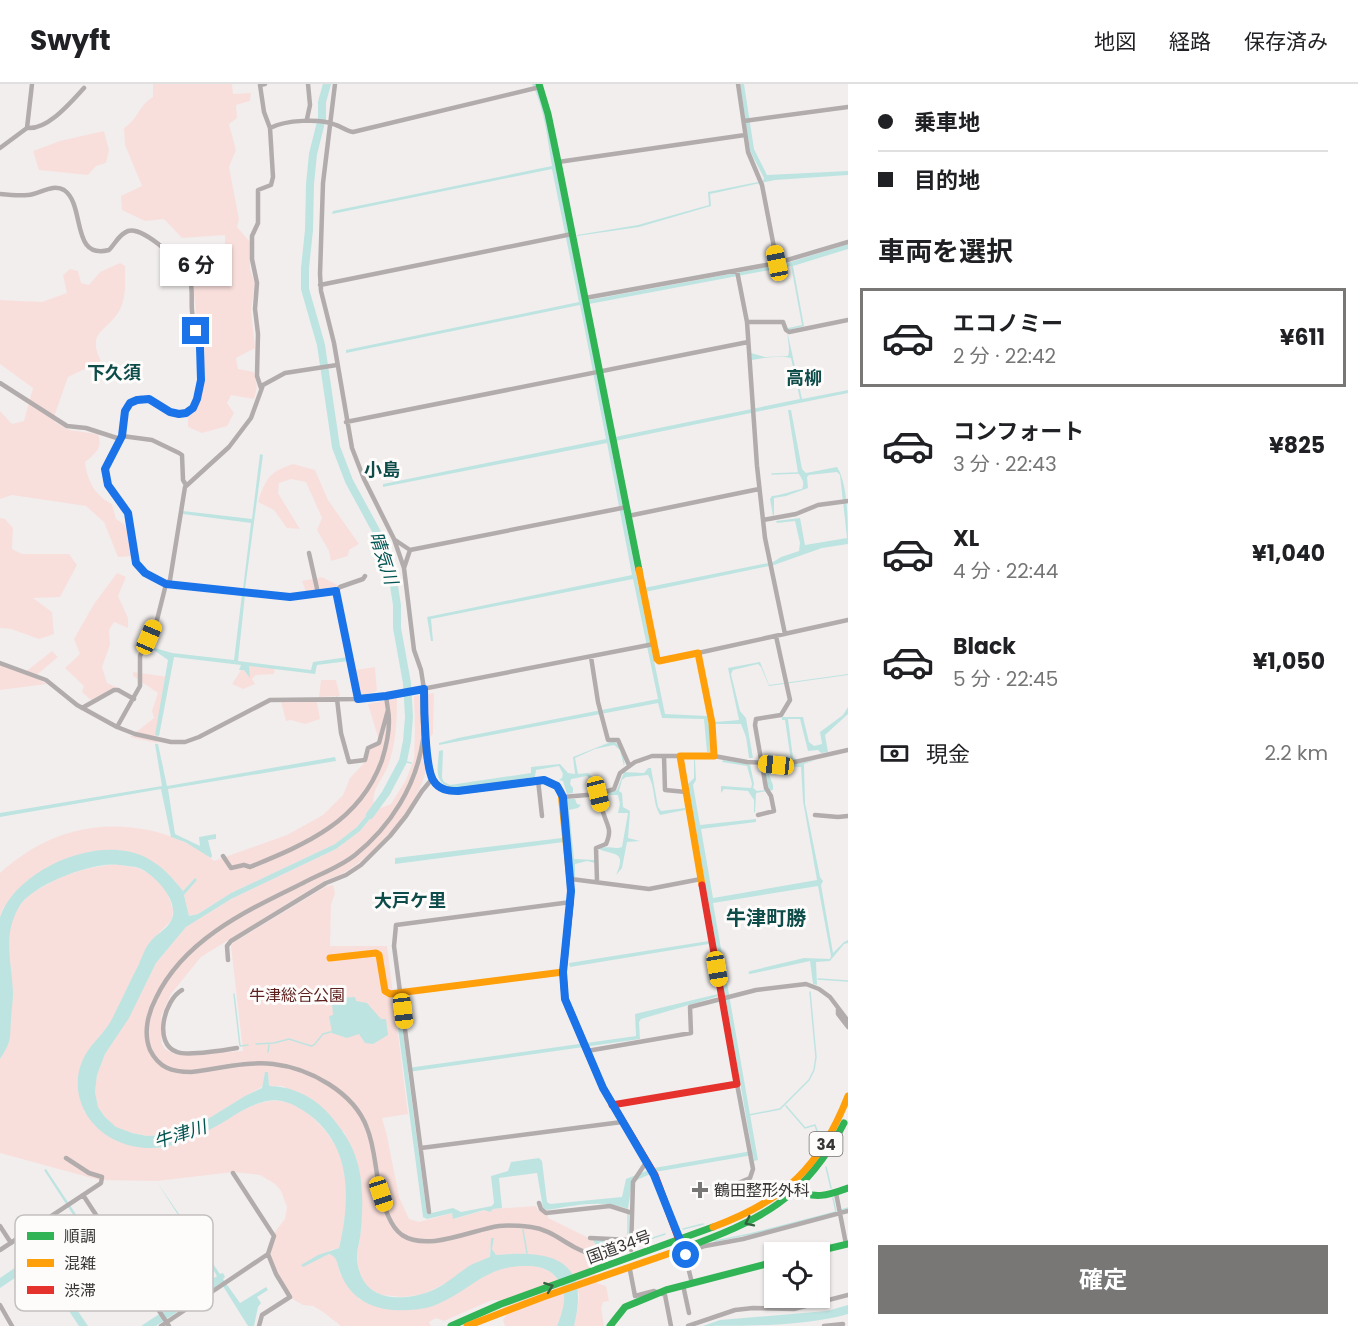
<!DOCTYPE html>
<html lang="ja">
<head>
<meta charset="utf-8">
<style>
  :root { --surface:#fff; --page:#f2f2f2; --text:#202124; --muted:#757577; --line:#e0e0e0; --accent:#797676 }
  body { margin:0; font-family:Poppins,"Noto Sans JP",sans-serif; background:var(--page); color:var(--text); height:100vh; display:flex; flex-direction:column; font-size:22px; white-space:nowrap }
  * { box-sizing:border-box; margin:0 }
  p { font-size:20px; color:var(--muted) }
  .icon { flex:none; width:33px; height:33px; fill:none; stroke:currentColor; stroke-width:2; stroke-linecap:round; stroke-linejoin:round }
  .map { position:relative; flex:1; overflow:hidden }
  .drawer { display:flex; flex-direction:column; background:var(--surface); width:510px }
  .drawer>* { flex:none }
  .top-card { display:grid; align-content:center; height:132px; padding:0 30px; background:var(--surface) }
  .tools { position:absolute; left:764px; top:1158px; display:grid; gap:12px }
  .tools a { display:grid; place-items:center; width:66px; height:66px; border-radius:0px; background:var(--surface); box-shadow:0 2px 4px #0004; font-size:30px }
  .end { position:absolute; width:27px; height:27px; margin:-14px; border:8px solid #1a73e8; background:#fff; box-shadow:0 0 0 3px #fff }
  .from { border-radius:50% }
  .bubble { position:absolute; height:42px; border-radius:0px; background:var(--surface); box-shadow:0 2px 4px #0004; font-size:20px; font-weight:700; line-height:42px; text-align:center }
  .car { position:absolute; width:18px; height:36px; margin:-18px -9px; border-radius:8px; box-shadow:0 0 4px 2px #0007; background:linear-gradient(#f5c518 24%,#345 0 40%,#f5c518 0 76%,#345 0 86%,#f5c518 0) }
  .top-card b { display:flex; align-items:center; gap:21px; height:57px; font-size:22px }
  .top-card b+b { border-top:2px solid var(--line) }
  .top-card i { width:15px; height:15px; background:var(--text) }
  ul { padding:0; list-style:none }
  li { display:flex; align-items:center; gap:18px; height:99px; margin:0 12px 9px; padding:0 18px; border:3px solid transparent; border-radius:0px }
  li div { flex:1 }
  li b { display:block; font-size:22px }
  li em { font-style:normal; font-weight:700 }
  li.selected { border-color:var(--accent) }
  li>.icon { width:54px; height:54px; stroke-width:1.5 }
  h2 { padding:0 30px; font-size:27px; line-height:72px }
  .pay { display:flex; align-items:center; gap:15px; height:66px; padding:0 30px; font-size:22px }
  .pay p { margin-inline-start:auto }
  .cta { display:flex; gap:12px; margin-top:auto; padding:12px 30px }
  .cta a { flex:1; height:69px; border-radius:0px; background:var(--accent); color:#fff; font-size:24px; font-weight:700; line-height:69px; text-align:center }
  header { display:flex; align-items:center; gap:36px; box-sizing:border-box; height:84px; padding:0 30px; background:var(--surface); border-bottom:2px solid var(--line) }
  header strong { font-size:28px }
  nav { display:flex; gap:33px; margin-inline-start:auto; font-size:21px }
  main { display:flex; flex:1; min-height:0 }
  .map>svg:first-child { display:block }
  .green { fill:#f8dfdc }
  .water { fill:#bee4e1; fill-rule:evenodd }
  .lines { fill:none; stroke-linecap:round; stroke-linejoin:round }
  .stream { stroke:#bee4e1; stroke-width:1.5 }
  .river { stroke:#bee4e1; stroke-width:8 }
  .street { stroke:#b2adac; stroke-width:4.5 }
  .fast { stroke:#30b455; stroke-width:7 }
  .slow { stroke:#ff9f0a; stroke-width:7 }
  .jam { stroke:#e5322d; stroke-width:7 }
  .oneway { stroke:#356140 }
  .route { stroke:#1a73e8; stroke-width:8 }
  .poi-dot { fill:#797676; stroke:#fefbfb; stroke-width:2 }
  .labels { text-anchor:middle; dominant-baseline:central; stroke-width:6; stroke-linejoin:round; paint-order:stroke }
  .shield { fill:#fefbfb; stroke:#737070; stroke-width:1.5 }
  .shield-label { font-size:15px; font-weight:bold; fill:#383535 }
  .park-label { font-size:16px; fill:#5d221f; stroke:#fefbfb }
  .poi-label { font-size:16px; fill:#383535; stroke:#fefbfb; text-anchor:start }
  .street-label { font-size:16px; fill:#383535; stroke:#fefbfb }
  .neighbourhood-label { font-size:18px; font-weight:bold; fill:#0d4c49; stroke:#fefbfb }
  .water-label { font-size:18px; font-style:italic; fill:#005451; stroke:#fefbfb }
  .quarter-label { font-size:20px; font-weight:bold; fill:#0d4c49; stroke:#fefbfb }
  .key { fill:#fefbfb; stroke:#c3c0c0; stroke-width:1.5 }
  .key-label { font-size:16px; fill:#383535 }
</style>
</head>
<body>
<header>
<strong>Swyft</strong>
<nav><a>地図</a><a>経路</a><a>保存済み</a></nav>
</header>
<main>
<div class="map">
<svg width="848" height="1242" viewBox="0 0 848 1242">
  <rect width="100%" height="100%" fill="#f2eeee"/>
  <path class="green" d="M153,0H232L233,10L251,9L250,17L236,21L237,34L229,40L236,66L229,83L239,135L237,143L250,158V185L255,200L251,226L255,264L236,274L238,285L254,288L257,303L254,315L231,311L227,319L234,329L227,342L202,349L188,343V332L198,321L203,296L205,268L196,229L192,190L225,179V151L182,154L164,135L145,137L122,126L121,112L142,102L125,61L124,44C139,34 138,22 153,13Z
    M104,47L109,66L106,79L96,82L88,91L39,86L33,67L60,57Z
    M120,179L125,182C125,198 127,215 118,229C104,249 87,249 101,277L68,293L55,330V338L69,346L98,350C103,364 96,369 85,378C87,396 95,412 112,420L116,435L125,441L132,465L133,472L118,473L104,438L86,422L12,411L0,415V327L12,340L24,337L33,304L0,280V216L42,218L67,209L63,191L70,185L78,187L81,199L89,201L100,188Z
    M293,380L315,386L328,416L359,460L349,466L348,472L331,477L329,467L317,446L322,434L306,398L291,395L279,399L278,409L300,445L287,444L274,426L258,418C266,394 269,388 293,380Z
    M0,434L5,435L13,444L12,465L22,470H69L77,481L60,513L33,514L52,528L54,550L39,555L11,545L0,544Z
    M117,489L126,493L118,512L128,534V544L114,538L109,546L110,561L102,583L107,599L118,604L91,616L82,608L84,602L65,584L80,570L74,555L94,520Z
    M322,493L339,502L306,508L302,497Z
    M52,567L58,573L34,593L47,600L0,606V581L24,589Z
    M245,580L275,584L274,590L256,591L252,595L255,600L243,605L232,600Z
    M375,583L377,607L359,612L355,586Z
    M133,588L168,593L157,659L130,653L154,634L152,627L158,609L133,592Z
    M321,596H336L340,612L319,613Z
    M434,609L433,650L425,658C426,667 428,678 426,686C419,721 377,768 347,787C341,791 333,794 326,796L201,873L171,910L161,933L162,960L165,965L177,971L243,967L231,862L234,858L325,803L333,801L335,809L331,821L330,862H387L408,1030L382,1034L387,1052L399,1113L409,1135L419,1138L452,1129L454,1135L485,1126L490,1128L493,1125L536,1122L538,1126L548,1131V1134L593,1156L596,1160L613,1166L602,1178L594,1182L597,1199L606,1202L609,1217L603,1218L601,1224L604,1242H574L578,1224L579,1209L529,1170L495,1171L492,1165L494,1154L490,1165V1173L470,1182L448,1198L424,1210L403,1213L382,1211L367,1204L359,1190L357,1170L360,1155L362,1107L357,1076L344,1048L283,1002H269L268,988L265,989L262,1003L245,1012L206,1036L163,1051L147,1052L132,1049L115,1043L105,1033L98,1023L95,1008L97,991L105,970L129,933L156,879L186,843L231,815L336,765L360,747L378,725L391,720L406,696L414,675L415,647L414,612Z
    M397,614C397,637 396,660 388,682C382,697 371,705 374,722L357,743L335,760L231,809L198,830L189,832L184,811L197,796L195,794L183,807L174,796L92,767L3,824L0,833V789C44,749 95,734 153,747C175,753 197,761 214,777L287,751L323,731L343,711L350,694L366,677L370,665L380,660L368,620Z
    M281,617L317,618L320,635L305,640L291,636L286,637Z
    M114,780L138,784L155,793L167,808L173,825L172,836L150,858L112,937L86,970L84,1028C97,1035 141,1064 153,1064C222,1065 263,968 327,1049C353,1082 348,1126 339,1164L330,1166L319,1175L329,1170L334,1172L337,1176L340,1190L360,1216L435,1221L490,1188L513,1181L537,1182L551,1188L559,1196L565,1209L564,1223L557,1242H505L503,1236L506,1232L500,1216H492L444,1237L436,1234L429,1238L431,1242H341L323,1228L313,1222L303,1221L289,1213L266,1169L271,1153L285,1135L287,1123L281,1107L275,1100L260,1091L233,1088L157,1097L99,1096L0,1069V975L9,958L8,855L10,838L21,819L33,808L61,793L85,785Z"/>
  <path class="water" d="M532,0H535L537,4L545,29L610,354L800,315L791,274C779,271 764,274 752,276L751,269L765,273L788,272C791,264 786,253 788,244L802,241L791,182L589,220V216L784,180L848,160V165L793,182L804,242L789,246L788,251L802,315L848,306V309L610,358L639,505L773,478L781,473L799,467L800,459L795,437L777,439L776,437L800,434L805,461L847,454L840,391L837,388L809,391L807,393L808,404L786,412L774,414V431L773,432L770,415L772,412C783,411 791,407 802,405C805,399 802,394 798,389L788,326H791L802,385L806,389L837,383C848,399 848,440 848,460L822,464L774,481L640,509L665,630L707,632L709,640L710,668H707L704,635L662,634L658,619L439,661V659L458,654L658,615L633,495L431,535L433,557H431L427,533L632,491L607,359L383,403V400L606,355L580,221L346,269V266L579,218L552,85L332,130L333,127L552,82C547,54 545,25 532,0Z
    M740,0H744L754,65L767,91L848,87V91L775,96L710,110L711,122L639,143L577,152V151L638,141L709,121L708,108L763,97L764,94L750,67Z
    M260,370L263,371L245,505H243L251,439L183,430V427L252,435Z
    M242,510L245,511L238,577L311,586L313,578L348,573L349,577L317,581L315,590L249,582L250,594L244,586H239L241,581L174,573L159,652L155,651L168,576L148,562L172,569L234,576Z
    M760,578L769,601L848,590V591L769,602L761,583L758,580L733,586L731,590L740,627L746,634L753,674H749L746,653L741,640H715V638L739,636L728,584Z
    M848,623V630L825,651L828,668L821,669L818,666L808,667L800,635H788L793,674L797,676L791,677L785,636H782V633H803L809,658L814,662L822,660L820,648L843,631Z
    M613,657C621,661 626,674 624,682L620,666L614,661L595,665L575,674L578,690L588,689C594,693 595,701 600,706L592,708L591,696L587,692L571,695L570,700L573,704V709L567,710L563,697L559,696L562,694L563,690L559,682L536,686L535,693L456,704C432,701 438,685 439,667L443,666L442,694L444,698L450,701L531,689V683L560,680L568,689L575,690L573,673Z
    M155,660H158L167,702L335,673L336,677L168,705L175,750L200,762L199,753L216,750V755L208,756L212,772L211,774L185,758L171,753L161,705L0,733V729L162,702Z
    M694,676H695L696,696L693,701L700,741L756,735V738L701,745L713,814L817,796L803,717L801,683L787,682L816,676L804,680L805,719L820,793L823,797L821,801L833,869L844,858L848,856V859L844,860L830,877L816,878L817,901L813,900L810,877L750,890L748,889L750,887L804,874L830,875L831,872L818,802L713,819L758,1076L754,1077L753,1071L655,1088L632,1098L628,1125C602,1115 573,1122 547,1126L543,1124L537,1089L499,1094L502,1124L493,1125L490,1128L484,1126L453,1135L452,1129L427,1135L423,1133L394,914L398,913L408,984L636,952L635,930L722,909L715,859L570,883L569,879L715,856L688,700L694,694ZM723,911L725,912L752,1067L654,1084L626,1095L622,1113L550,1120L547,1118L542,1077L539,1074L511,1078L508,1087L491,1092L494,1119L492,1122L461,1128L453,1124L427,1130L408,988L640,955L639,938L641,935Z
    M723,676L750,680L754,700L753,704L757,707L766,706L767,702L765,682H774L768,688L773,701V706L756,709L755,729L754,728V716L748,707L724,705L721,709V702L751,704L752,700L747,682L722,678Z
    M648,684H651L658,723L661,727L685,724V726L660,731C652,719 656,704 648,691L626,693L622,696L619,707L622,709L623,723L630,727L628,754L640,757L627,758L622,784L616,791C627,766 614,772 599,765C608,761 614,766 622,763L628,729H618L620,720L618,711H601L617,706L624,688L644,689Z
    M567,715H575L577,720L581,721L578,724L569,726L574,775L595,776V779L587,777L575,780V793H573Z
    M374,722L378,725L360,747L336,765L231,815L186,843L156,879L129,934L105,970L97,991L95,1008L98,1023L105,1033L116,1043L132,1049L147,1052L163,1051L203,1034L206,1036L245,1012L262,1004L265,988H268L269,1002C292,1002 314,1013 329,1030C341,1044 352,1059 357,1077C364,1100 363,1130 360,1154C359,1160 357,1166 357,1172C358,1211 389,1219 422,1210C440,1206 454,1192 469,1182C476,1178 483,1176 490,1173L491,1154H494L492,1165L496,1171C552,1166 591,1175 574,1242H557C564,1224 570,1206 554,1191C548,1185 538,1182 529,1182C485,1180 470,1208 433,1222C421,1226 406,1227 393,1226C368,1224 349,1212 340,1188C337,1180 338,1173 329,1170L303,1183L301,1181L318,1171L339,1164C351,1113 352,1059 304,1027C293,1020 281,1014 267,1017C244,1022 231,1035 211,1045C180,1063 146,1072 113,1055C81,1038 67,1000 87,968C95,956 107,946 113,933C122,915 130,897 139,880C142,873 145,864 150,858C156,850 166,846 171,837C181,818 155,791 139,784C133,782 125,782 119,781C94,777 31,801 19,823C2,852 12,878 13,909C13,919 11,929 11,938C10,944 11,952 9,958C7,964 3,970 0,975V833C17,785 98,750 145,773C161,781 172,793 183,807L195,794L197,796L184,811L189,832L198,830L231,809L335,760L357,743Z
    M562,754L564,758L395,780V774Z
    M355,913L356,917L367,919L381,935H386L388,951L373,960L365,959L359,950L347,954L332,949L329,932L333,931L332,919H336V914Z
    M46,1085L83,1141L40,1171L88,1242H79L37,1179L0,1204V1194L79,1140L44,1086Z
    M157,1098L220,1190L223,1189L225,1193L223,1195L240,1219L266,1203L268,1206L257,1213L261,1219L258,1223L254,1242H248L221,1199L156,1242H141L217,1192Z
    M593,1156L626,1158V1163L613,1166L595,1160Z
    M848,1221V1230C808,1242 746,1242 703,1242L720,1236L827,1227Z"/>
  <g class="lines">
    <path class="stream" d="M772,390L798,389
      M403,677L411,679
      M818,895L848,897
      M234,910L240,962L248,961
      M256,960L274,959L289,955L311,962L314,961L323,950L334,947
      M268,968L269,961
      M786,1022L805,1044L815,1041L819,1053
      M749,1031L780,1025L809,996L814,986L816,973L810,908
      M826,1083L831,1104
      M841,1126L848,1124
      M683,1145L703,1140
      M523,1146L527,1169
      M715,1157L750,1150L836,1128L833,1114
      M635,1160L665,1150
      M628,1162V1130"/>
    <path class="river" d="M327,0L322,18V34L313,70L310,100L309,146L305,184V205L321,261L336,363L349,397L380,454L394,502L397,521V544L407,599L409,633L407,657L403,677L386,709L370,731"/>
    <path class="street" d="M335,0L323,99L320,190L321,207L334,259L352,364L364,395L394,455L404,484L414,566L421,586L424,605
      M738,0L748,68L762,101L777,179
      M307,35L310,21L308,0
      M744,37L848,23
      M27,44C48,46 71,18 84,4
      M270,44C285,36 320,34 336,41C342,43 346,47 353,48L540,3
      M0,64L27,44L32,0
      M558,78L745,51
      M0,110C9,111 19,112 28,111C40,110 53,99 64,106C86,121 70,176 109,166C115,160 119,150 128,147C144,142 185,181 190,195C193,205 191,217 192,227C195,255 210,294 195,321C177,352 148,294 127,322C120,331 125,343 121,353C117,364 106,374 105,386C103,404 121,414 128,429C135,445 130,474 141,486C146,491 157,498 165,499C182,502 201,503 219,505C243,508 267,513 291,513C307,514 321,505 336,507L358,615
      M737,187L747,238L757,382L765,454L785,550
      M320,201L572,150
      M585,214L777,179L848,158
      M747,238H783L786,246L789,248L848,236
      M0,299L67,342L86,344L120,355
      M261,304L257,292L258,250L255,225L257,199L252,175V152L258,139V106L271,101L273,93L270,44L264,28L260,1L265,0
      M346,338L748,258
      M122,352L152,356L179,369L182,371L183,396L186,401
      M628,432L759,405
      M763,436L796,430L818,421L848,417
      M395,456L410,466
      M309,469L318,509
      M404,484L410,466L627,423
      M336,507L340,503L363,495L365,492
      M698,569L848,536
      M591,573L598,618L608,656H618L629,681
      M0,579L46,596L77,621L117,643L135,650L171,658H185L199,653L270,616L358,615L386,612L654,560
      M337,615L341,649L349,678L365,676L368,664L379,659L388,626L386,612
      M82,624L114,606H118L134,615
      M117,643L140,602V572L157,536L166,500L170,496L185,403L229,363L251,334L263,301L285,289L337,281
      M423,656C416,702 391,742 355,771C340,783 320,790 303,799C248,826 184,855 156,914C148,929 143,949 150,966C159,984 172,988 191,988C217,985 246,977 273,980C309,984 354,1008 367,1044C375,1063 375,1086 380,1106C384,1121 389,1142 402,1151C428,1168 471,1146 499,1142C509,1141 521,1142 531,1143C549,1145 562,1157 576,1164C588,1170 598,1172 608,1182
      M664,672L665,706L686,708
      M714,672L747,678L786,680L848,666
      M538,696L542,732
      M563,713L599,710L614,705L620,689L635,678L652,672H680
      M758,731L774,727L771,712L766,704L755,641L756,635L781,631L790,616L776,552
      M815,731L838,733L848,732
      M223,772L231,784L244,781L250,783C306,760 360,738 382,676C387,660 391,642 388,626
      M571,795L649,805L701,795
      M597,797L596,764L606,760C612,746 608,743 604,731C601,724 600,717 599,710
      M228,876L227,862L231,857L326,799L346,791L361,781L390,752L406,732L422,707L432,695
      M182,906C164,916 153,960 177,968C187,972 225,966 237,964
      M838,925V930L848,943
      M587,967L691,949L690,923L756,906L806,900L819,905L830,913L848,937
      M421,1064L622,1038
      M736,1100L750,1094L753,1085L737,1000
      M836,1109L846,1160
      M83,1111L169,1242
      M539,1119L541,1125L546,1129L610,1122L632,1129
      M429,1128L394,862L396,841L571,818
      M0,1142L11,1159
      M590,1154L631,1156
      M0,1166L101,1099L102,1093L89,1089L66,1074
      M631,1166L633,1098L647,1077
      M684,1167L692,1199
      M685,1169L705,1162L743,1155L848,1127
      M630,1186L635,1212L654,1207L665,1211L671,1242
      M683,1201L689,1229
      M0,1221L12,1242
      M161,1242L268,1170L274,1152L233,1089
      M259,1242L262,1231L290,1213L276,1190L268,1170
      M688,1242L735,1226L753,1224L794,1225L848,1211
      M824,1242L843,1240"/>
    <path class="fast" d="M539,0L548,30L558,78L639,486
      M795,1103C812,1117 829,1111 848,1104
      M682,1165C759,1137 806,1115 844,1039
      M814,1168L848,1160
      M451,1242L501,1220L713,1143
      M610,1242L625,1223L666,1206L774,1178"/>
    <path class="slow" d="M639,486L657,575L659,577L698,569L712,639L714,672H680L702,801
      M424,605C424,625 423,686 436,700C442,706 450,707 458,707L544,696L557,702L561,708L571,807L570,820
      M330,874L376,869L379,871L385,907L390,910L563,888
      M713,1143C786,1116 820,1083 848,1012
      M467,1242L543,1213L682,1165"/>
    <path class="jam" d="M570,820L563,888L565,915L603,1004L655,1091L680,1159
      M612,1021L737,1000L702,801"/>
  </g>
  <defs><path id="oneway-chevron" d="M-2-3.5L2.5 0L-2 3.5" fill="none" stroke-width="1.6" stroke-linecap="round" stroke-linejoin="round" transform="scale(1.5)"/></defs>
  <g class="oneway">
    <use href="#oneway-chevron" transform="translate(749 1138) rotate(154)"/>
    <use href="#oneway-chevron" transform="translate(549 1203) rotate(-20)"/>
  </g>
  <g class="lines">
    <path class="route" d="M196,247L200,263L201,296L197,315L193,324L186,329L179,330L170,328L149,315L137,316L130,319L125,327L122,352L105,385L108,401L128,429L136,479L145,489L166,500L290,513L336,507L358,615L386,612L424,605C424,622 425,683 433,696C439,706 448,707 458,707L544,696L557,702L563,713L571,807L563,888L565,915L603,1004L654,1091L686,1171"/>
  </g>
  <path class="poi-dot" d="M697 1097h6v6h6v6h-6v6h-6v-6h-6v-6h6z"/>
  <g class="labels">
    <rect class="shield" x="809.5" y="1048" width="33" height="24" rx="4.5"/>
    <g class="shield-label">
      <text x="826" y="1060">34</text>
    </g>
    <g class="park-label">
      <text x="297" y="911">牛津総合公園</text>
    </g>
    <g class="poi-label">
      <text x="714" y="1106">鶴田整形外科</text>
    </g>
    <g class="street-label">
      <text transform="translate(619 1163) rotate(-20)">国道34号</text>
    </g>
    <g class="neighbourhood-label">
      <text x="114" y="288">下久須</text>
      <text x="804" y="293">高柳</text>
      <text x="382" y="385">小島</text>
      <text x="410" y="816">大戸ケ里</text>
    </g>
    <g class="water-label">
      <text transform="translate(384 474) rotate(72)">晴気川</text>
      <text transform="translate(180 1050) rotate(-18)">牛津川</text>
    </g>
    <g class="quarter-label">
      <text x="766" y="834">牛津町勝</text>
    </g>
  </g>
  <rect x="15" y="1131" width="198" height="96" rx="9" class="key"/>
  <rect x="27" y="1148" width="27" height="8" fill="#30b455"/>
  <rect x="27" y="1175" width="27" height="8" fill="#ff9f0a"/>
  <rect x="27" y="1202" width="27" height="8" fill="#e5322d"/>
  <g class="key-label">
    <text x="64" y="1158">順調</text>
    <text x="64" y="1185">混雑</text>
    <text x="64" y="1212">渋滞</text>
  </g>
</svg>
<div class="tools">
<a><svg class="icon" aria-label="locate" viewBox="0 0 24 24"><circle cx="12" cy="12" r="6"/><path d="M12 2v4M12 18v4M2 12h4M18 12h4"/></svg></a>
</div>
<i class="end from" style="left:686px;top:1171px"></i>
<i class="end" style="left:196px;top:247px"></i>
<div class="bubble" style="left:160px;top:160px;width:72px">6 分</div>
<i class="car" style="left:777px;top:179px;rotate:349deg"></i>
<i class="car" style="left:149px;top:553px;rotate:23deg"></i>
<i class="car" style="left:776px;top:681px;rotate:276deg"></i>
<i class="car" style="left:598px;top:710px;rotate:166deg"></i>
<i class="car" style="left:717px;top:885px;rotate:170deg"></i>
<i class="car" style="left:403px;top:927px;rotate:173deg"></i>
<i class="car" style="left:381px;top:1110px;rotate:162deg"></i>
</div>
<section class="drawer">
<div class="top-card">
<b><i class="from"></i>乗車地</b>
<b><i></i>目的地</b>
</div>
<h2>車両を選択</h2>
<ul>
<li class="selected"><svg class="icon" aria-label="car" viewBox="0 0 24 24"><path d="M5 17H2v-5l4-1 3-4h7l3 4 3 1v5h-3M9 17h6M6 11h13"/><circle cx="7" cy="17" r="2"/><circle cx="17" cy="17" r="2"/></svg><div><b>エコノミー</b><p>2 分 · 22:42</p></div><em>¥611</em></li>
<li><svg class="icon" aria-label="car" viewBox="0 0 24 24"><path d="M5 17H2v-5l4-1 3-4h7l3 4 3 1v5h-3M9 17h6M6 11h13"/><circle cx="7" cy="17" r="2"/><circle cx="17" cy="17" r="2"/></svg><div><b>コンフォート</b><p>3 分 · 22:43</p></div><em>¥825</em></li>
<li><svg class="icon" aria-label="car" viewBox="0 0 24 24"><path d="M5 17H2v-5l4-1 3-4h7l3 4 3 1v5h-3M9 17h6M6 11h13"/><circle cx="7" cy="17" r="2"/><circle cx="17" cy="17" r="2"/></svg><div><b>XL</b><p>4 分 · 22:44</p></div><em>¥1,040</em></li>
<li><svg class="icon" aria-label="car" viewBox="0 0 24 24"><path d="M5 17H2v-5l4-1 3-4h7l3 4 3 1v5h-3M9 17h6M6 11h13"/><circle cx="7" cy="17" r="2"/><circle cx="17" cy="17" r="2"/></svg><div><b>Black</b><p>5 分 · 22:45</p></div><em>¥1,050</em></li>
</ul>
<div class="pay"><svg class="icon" aria-label="cash" viewBox="0 0 24 24"><path d="M3 7h18v10H3z"/><circle cx="12" cy="12" r="2"/></svg>現金<p>2.2 km</p></div>
<div class="cta"><a>確定</a></div>
</section>
</main>
</body>
</html>
